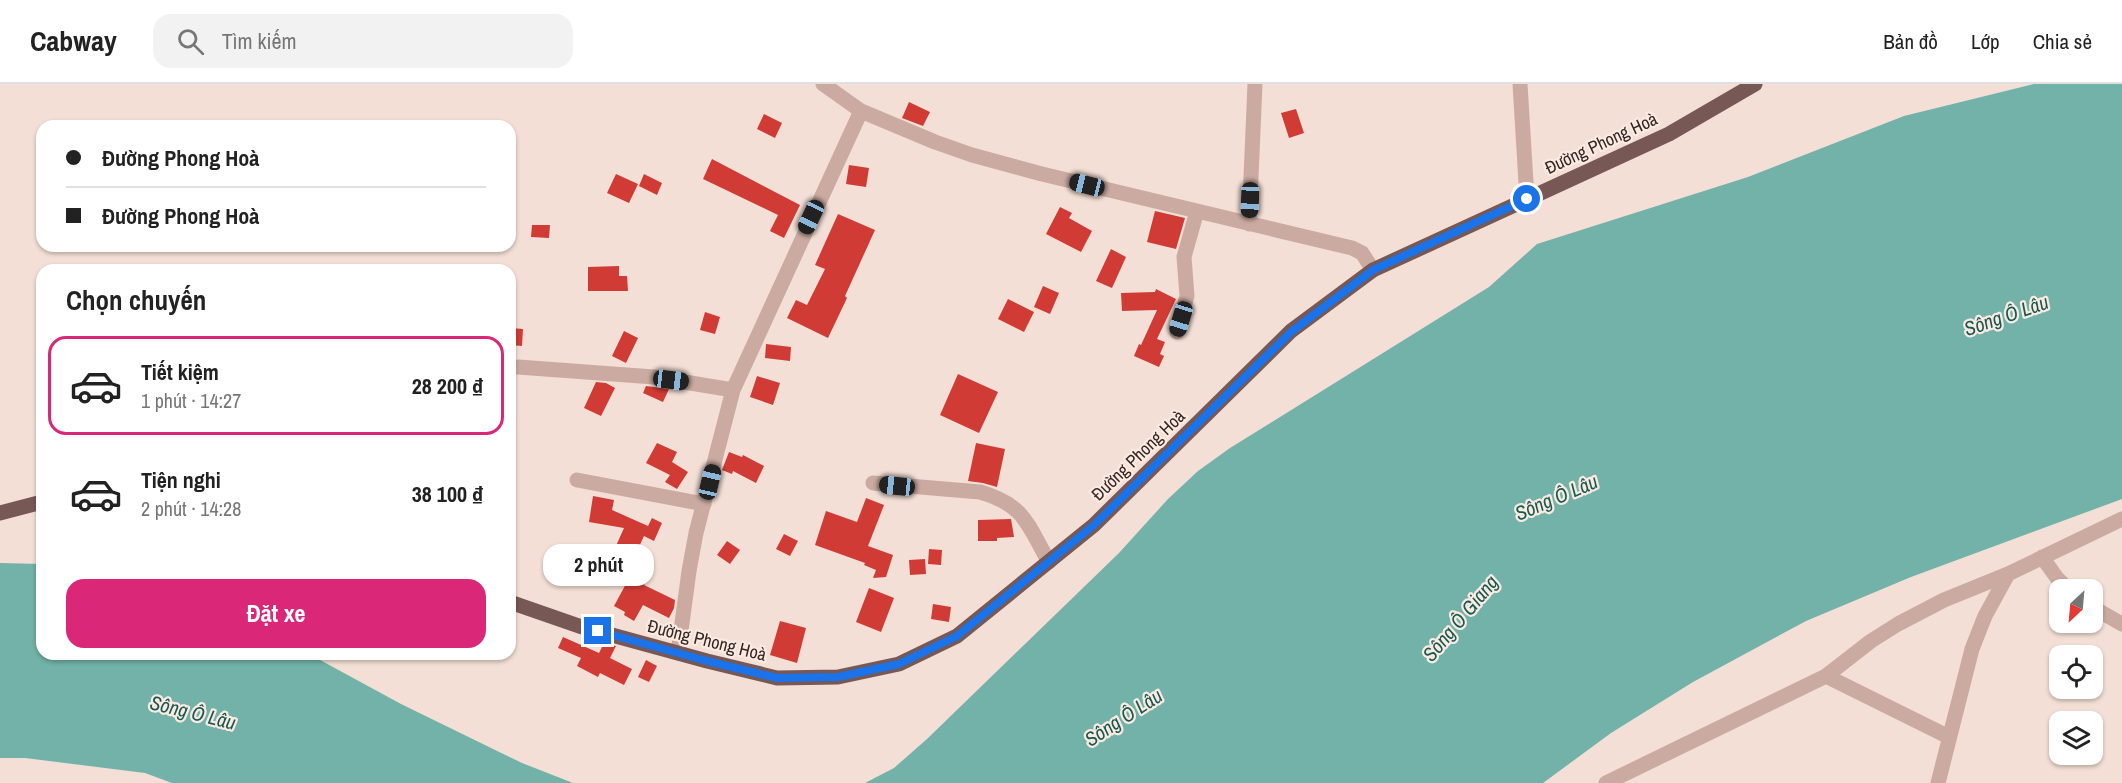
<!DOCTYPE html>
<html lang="vi">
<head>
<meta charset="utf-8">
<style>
  :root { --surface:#fff; --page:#f2f2f2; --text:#222; --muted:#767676; --line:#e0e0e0; --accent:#db2777 }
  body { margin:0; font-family:"Archivo Narrow",sans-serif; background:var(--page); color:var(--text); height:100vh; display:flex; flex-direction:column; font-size:22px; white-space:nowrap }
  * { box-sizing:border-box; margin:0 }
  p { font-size:20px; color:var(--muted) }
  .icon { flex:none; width:33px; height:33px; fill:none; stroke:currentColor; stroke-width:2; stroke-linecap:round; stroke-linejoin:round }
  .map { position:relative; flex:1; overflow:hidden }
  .panel { position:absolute; left:36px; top:180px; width:480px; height:396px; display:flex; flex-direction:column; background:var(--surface); border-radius:18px; box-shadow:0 2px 4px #0004 }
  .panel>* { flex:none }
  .banner { position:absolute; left:36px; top:36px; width:480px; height:132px; border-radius:18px; box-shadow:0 2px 4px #0004; display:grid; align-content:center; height:132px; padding:0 30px; background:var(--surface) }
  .needle { width:39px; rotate:206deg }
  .fabs { position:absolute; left:2049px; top:495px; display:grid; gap:12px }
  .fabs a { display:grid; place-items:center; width:54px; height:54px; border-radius:12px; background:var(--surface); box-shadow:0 2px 4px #0004; font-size:30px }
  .end { position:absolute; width:27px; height:27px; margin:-14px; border:8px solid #1a73e8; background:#fff; box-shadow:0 0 0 3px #fff }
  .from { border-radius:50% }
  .bubble { position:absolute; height:42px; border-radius:18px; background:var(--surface); box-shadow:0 2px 4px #0004; font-size:20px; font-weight:700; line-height:42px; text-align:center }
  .car { position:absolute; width:18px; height:36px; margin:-18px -9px; border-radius:8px; box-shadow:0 0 4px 2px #0007; background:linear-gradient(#222 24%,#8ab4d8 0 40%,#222 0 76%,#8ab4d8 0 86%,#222 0) }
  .banner b { display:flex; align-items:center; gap:21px; height:57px; font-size:22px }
  .banner b+b { border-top:2px solid var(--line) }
  .banner i { width:15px; height:15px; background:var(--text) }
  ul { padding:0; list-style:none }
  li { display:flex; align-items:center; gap:18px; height:99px; margin:0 12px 9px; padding:0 18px; border:3px solid transparent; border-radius:18px }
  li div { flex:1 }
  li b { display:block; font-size:22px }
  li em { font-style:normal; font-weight:700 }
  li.selected { border-color:var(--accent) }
  li>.icon { width:54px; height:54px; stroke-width:1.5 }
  h2 { padding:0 30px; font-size:27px; line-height:72px }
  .button { display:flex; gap:12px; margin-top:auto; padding:12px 30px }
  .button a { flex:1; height:69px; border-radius:18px; background:var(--accent); color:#fff; font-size:24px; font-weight:700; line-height:69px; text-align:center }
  header { display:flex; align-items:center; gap:36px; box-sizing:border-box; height:84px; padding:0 30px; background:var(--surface); border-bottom:2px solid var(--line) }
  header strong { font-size:28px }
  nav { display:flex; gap:33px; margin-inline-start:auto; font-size:21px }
  .search { width:420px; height:54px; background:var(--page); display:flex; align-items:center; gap:15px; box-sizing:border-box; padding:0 21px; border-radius:18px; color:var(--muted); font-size:22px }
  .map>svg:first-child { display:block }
  .water { fill:#72b2a8 }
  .building { fill:#d13b35 }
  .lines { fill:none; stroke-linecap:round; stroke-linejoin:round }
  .minor { stroke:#cbaba1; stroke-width:15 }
  .major { stroke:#785854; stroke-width:15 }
  .route { stroke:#1a73e8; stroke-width:8 }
  .labels { text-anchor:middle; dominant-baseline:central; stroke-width:4.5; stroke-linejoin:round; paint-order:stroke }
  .street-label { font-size:18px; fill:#352624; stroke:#faeae2 }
  .water-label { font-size:20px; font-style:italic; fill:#175950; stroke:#faeae2 }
</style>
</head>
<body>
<header>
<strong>Cabway</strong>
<div class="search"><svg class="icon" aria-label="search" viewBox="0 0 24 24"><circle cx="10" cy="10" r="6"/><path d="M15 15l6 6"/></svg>Tìm kiếm</div>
<nav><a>Bản đồ</a><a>Lớp</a><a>Chia sẻ</a></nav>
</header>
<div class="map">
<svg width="2122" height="699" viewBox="0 0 2122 699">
  <rect width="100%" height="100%" fill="#f3dfd5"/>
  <path class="water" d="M2034,0H2122V415L1911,493L1806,537L1693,598L1611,649L1543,699H865L894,684L927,655L1119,469L1168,415L1198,387L1230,364L1489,203L1537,160L1748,93L1904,32Z
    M0,479L42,480V570H309L401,620L522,679L573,699H172L145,689L25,674H0Z"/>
  <path class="building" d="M909,18L930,28L923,42L902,34Z
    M1296,25L1304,49L1289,54L1281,29Z
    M764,30L782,39L775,54L757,45Z
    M712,75L800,121L784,154L770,147L778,131L703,95Z
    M849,81L869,84L866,103L846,100Z
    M616,90L638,100L629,119L607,109Z
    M644,90L662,99L657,111L639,102Z
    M1060,123L1072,129L1069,134L1092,147L1081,168L1046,150Z
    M1155,127L1185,134L1176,165L1147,158Z
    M838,130L875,146L845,212L847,214L828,254L787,234L796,216L807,221L825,185L815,181Z
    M532,141H550L549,154L531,153Z
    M1111,165L1126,173L1112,204L1096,197Z
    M619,182V192H627L628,207H588V183Z
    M1043,202L1059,209L1050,230L1034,223Z
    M1156,205L1176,215L1157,255L1165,258L1160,270L1164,272L1159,283L1134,272L1139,260L1141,261L1157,226L1122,227L1121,209L1155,208Z
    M1008,215L1034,228L1024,248L998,235Z
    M705,228L720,233L715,250L700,246Z
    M510,244L523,245L522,262L510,261Z
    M624,247L638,254L626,279L612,272Z
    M766,260L791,263L790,277L765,274Z
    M958,290L998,308L979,349L940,331Z
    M757,292L780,299L773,321L750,313Z
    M596,298L606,299L615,304L601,332L584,324Z
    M646,302L669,305L663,318L643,309Z
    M657,359L677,368L672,378L688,388L677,405L665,398L670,391L646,379Z
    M976,359L1005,365L997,403L983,399L968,397Z
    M729,368L742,373L743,371L764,382L756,399L733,387L732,390L722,386Z
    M593,412L614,416L612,426L648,442L652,434L662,439L654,457L644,452L632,478L651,487L644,501L675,516L674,524L669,534L643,521L634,537L624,531L625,528L614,522L627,498L609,489L576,490V473H611L624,444L589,438Z
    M866,414L884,421L868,462L893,471L886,493L873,494L876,486L864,481L865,479L815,461L826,427L857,438Z
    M1011,435L1014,453L997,454V457H978V436Z
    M784,450L798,457L790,472L776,465Z
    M727,457L740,466L730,480L717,471Z
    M929,465L942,466L941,481L928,480Z
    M925,475L926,490L910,491L909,476Z
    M869,504L894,514L881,548L856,538Z
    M933,520L951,523L949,538L931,535Z
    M780,537L806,544L797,579L770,571Z
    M563,553L599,569L604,559L616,562L610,574L632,585L624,601L600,589L598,593L577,582L581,574L558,564Z
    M646,576L657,582L649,598L638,593Z"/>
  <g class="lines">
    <path class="minor" d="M823,0L861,27L935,58L972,71L1042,90L1352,164L1362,169L1373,186
      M1520,0L1527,115
      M1249,140L1255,0
      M1177,248L1187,212L1184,173L1197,127
      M518,283L654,293L733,306
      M577,396L704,420
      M873,399L980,408C1025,421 1027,440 1049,478
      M2042,473L2057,494L2069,506
      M2092,523L2122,540
      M678,569L689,487L696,449L733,306L861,27
      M1826,592L1949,653
      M1606,699L1826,592L1871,557L1898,540L1944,516L2008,490L2122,435
      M1938,699L1972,565L1985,532L2008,490"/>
    <path class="major" d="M0,429L42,418
      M510,518L579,542L707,577L777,594L838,593L899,580L957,552L1094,441L1291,247L1373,186L1669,50L1755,0"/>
  </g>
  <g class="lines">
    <path class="route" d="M598,547L707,577L777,594L838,593L899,580L957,552L1094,441L1291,248L1373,186L1527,115"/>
  </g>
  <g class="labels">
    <g class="street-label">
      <text transform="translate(1601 59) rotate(-25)">Đường Phong Hoà</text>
      <text transform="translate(1138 371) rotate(-44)">Đường Phong Hoà</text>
      <text transform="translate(707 556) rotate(14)">Đường Phong Hoà</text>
    </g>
    <g class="water-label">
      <text transform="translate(2006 231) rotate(-19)">Sông Ô Lâu</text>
      <text transform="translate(1556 413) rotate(-23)">Sông Ô Lâu</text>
      <text transform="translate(1460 534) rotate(-50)">Sông Ô Giang</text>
      <text transform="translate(193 628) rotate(14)">Sông Ô Lâu</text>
      <text transform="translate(1123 633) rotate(-33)">Sông Ô Lâu</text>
    </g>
  </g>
</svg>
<div class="fabs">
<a><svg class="needle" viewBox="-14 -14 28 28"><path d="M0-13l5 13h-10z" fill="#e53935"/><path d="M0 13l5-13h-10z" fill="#767676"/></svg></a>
<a><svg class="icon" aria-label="locate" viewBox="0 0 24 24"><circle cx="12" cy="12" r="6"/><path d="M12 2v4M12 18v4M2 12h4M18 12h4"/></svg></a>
<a><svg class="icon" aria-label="layers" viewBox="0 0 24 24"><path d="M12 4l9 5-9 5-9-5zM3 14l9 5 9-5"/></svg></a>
</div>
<i class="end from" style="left:1527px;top:115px"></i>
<i class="end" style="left:598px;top:547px"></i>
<div class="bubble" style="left:543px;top:460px;width:111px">2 phút</div>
<i class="car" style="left:1087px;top:101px;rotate:284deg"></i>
<i class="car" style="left:1250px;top:116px;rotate:182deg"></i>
<i class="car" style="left:811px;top:133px;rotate:205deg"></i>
<i class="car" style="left:1181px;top:235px;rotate:197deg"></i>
<i class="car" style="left:671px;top:296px;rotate:97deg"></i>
<i class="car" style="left:710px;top:398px;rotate:13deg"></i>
<i class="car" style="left:897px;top:402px;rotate:276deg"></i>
<div class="banner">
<b><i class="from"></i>Đường Phong Hoà</b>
<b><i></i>Đường Phong Hoà</b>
</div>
<section class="panel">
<h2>Chọn chuyến</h2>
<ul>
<li class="selected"><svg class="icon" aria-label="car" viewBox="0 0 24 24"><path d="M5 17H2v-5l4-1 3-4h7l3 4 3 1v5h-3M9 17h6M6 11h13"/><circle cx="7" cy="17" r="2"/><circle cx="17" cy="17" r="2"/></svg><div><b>Tiết kiệm</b><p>1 phút · 14:27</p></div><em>28 200 ₫</em></li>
<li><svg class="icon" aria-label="car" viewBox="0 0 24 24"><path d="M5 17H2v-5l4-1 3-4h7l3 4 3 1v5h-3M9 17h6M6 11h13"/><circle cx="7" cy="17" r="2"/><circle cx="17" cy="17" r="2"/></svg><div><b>Tiện nghi</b><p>2 phút · 14:28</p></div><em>38 100 ₫</em></li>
</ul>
<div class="button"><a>Đặt xe</a></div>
</section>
</div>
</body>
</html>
